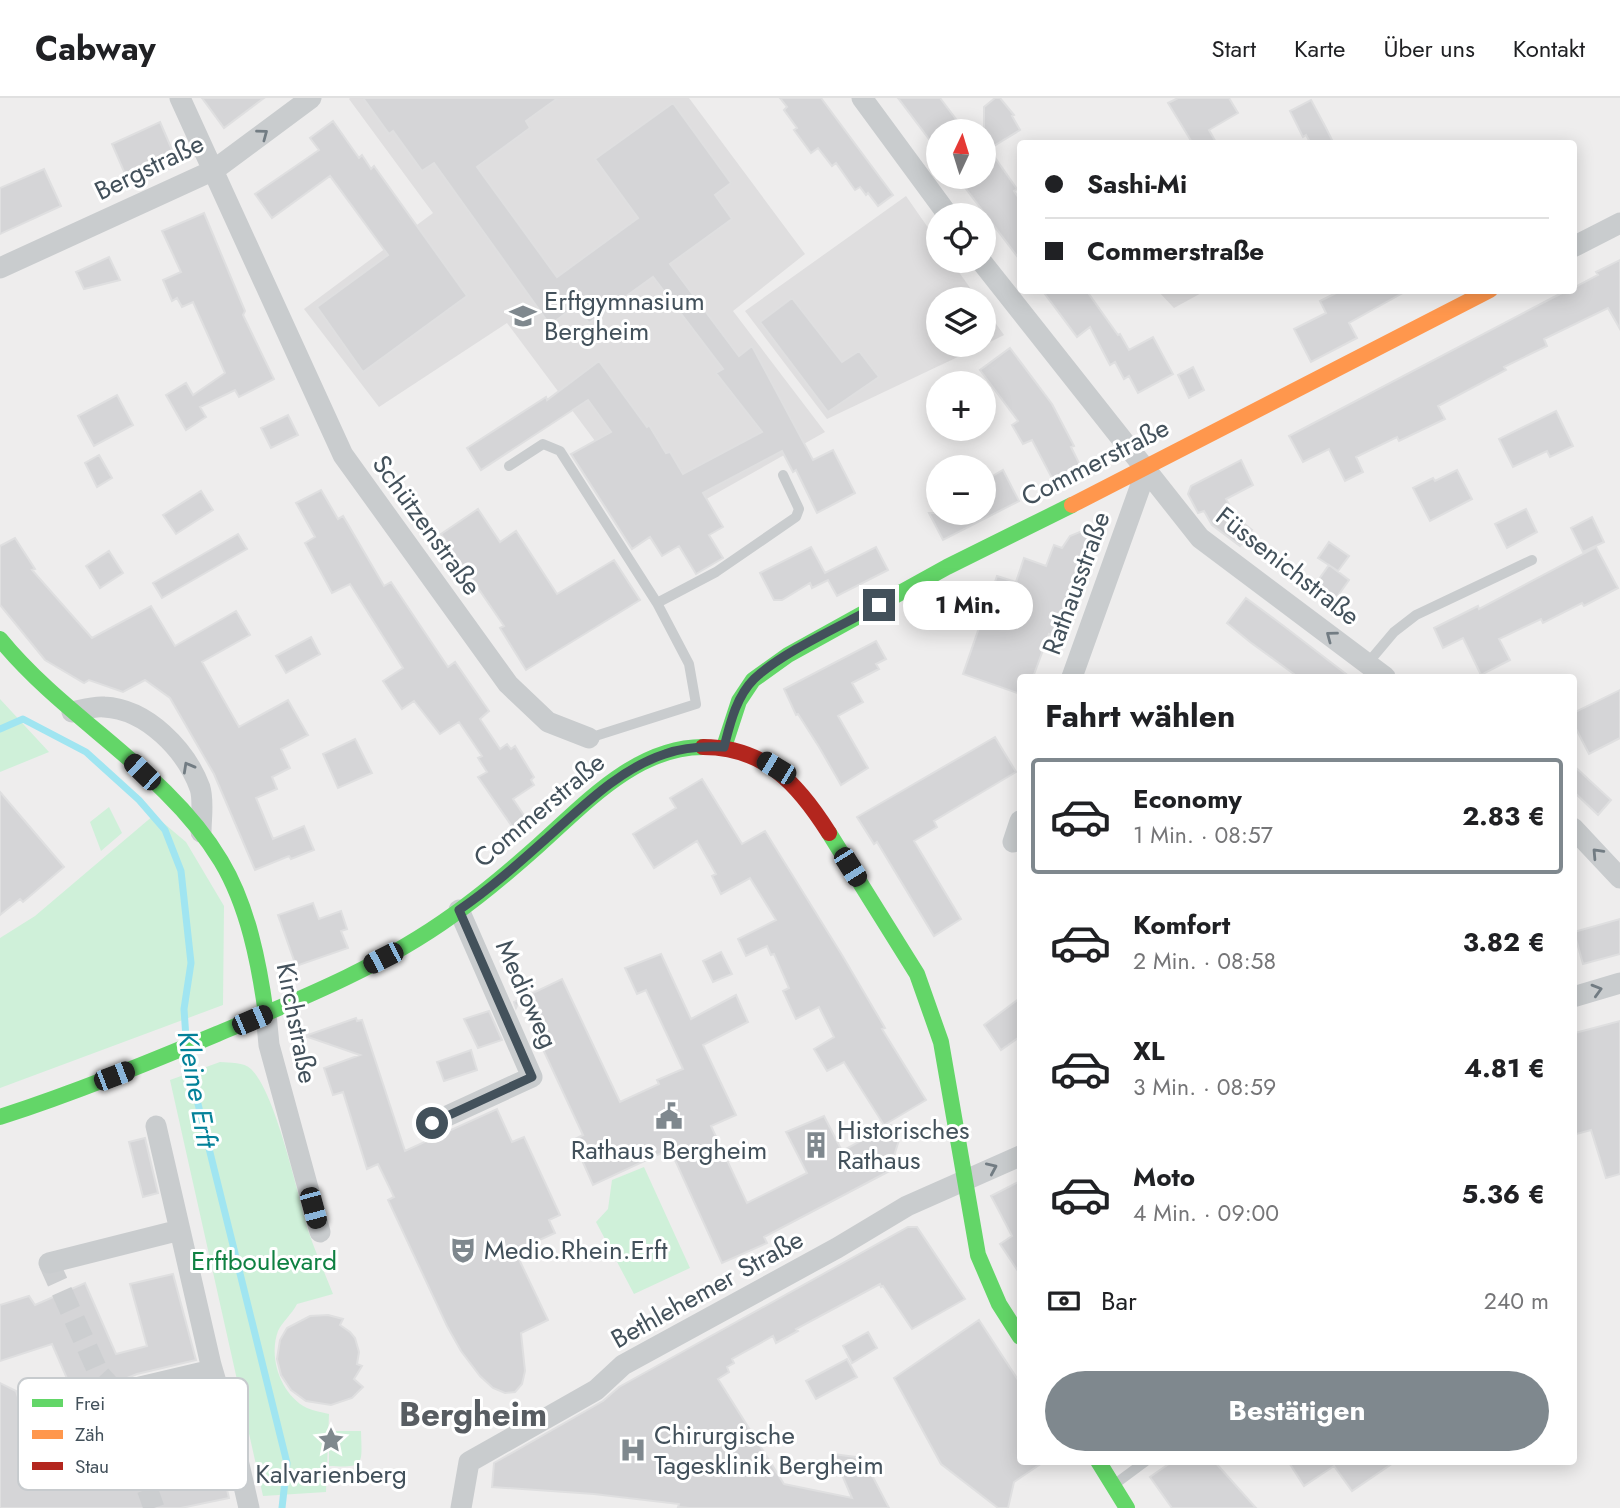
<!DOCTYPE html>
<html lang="de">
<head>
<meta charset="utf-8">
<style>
  :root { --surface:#fff; --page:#f6f6f6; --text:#202124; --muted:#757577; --line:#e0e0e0; --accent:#7f888e }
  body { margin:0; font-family:Jost,sans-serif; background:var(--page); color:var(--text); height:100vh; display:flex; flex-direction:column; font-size:26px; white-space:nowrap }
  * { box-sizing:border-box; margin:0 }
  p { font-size:23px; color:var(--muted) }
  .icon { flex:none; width:38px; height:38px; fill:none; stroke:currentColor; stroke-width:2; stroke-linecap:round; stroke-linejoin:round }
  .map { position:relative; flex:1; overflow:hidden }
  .sheet { position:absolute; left:1017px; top:576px; width:560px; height:791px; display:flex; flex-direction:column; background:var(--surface); border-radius:7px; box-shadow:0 4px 18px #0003 }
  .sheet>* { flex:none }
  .top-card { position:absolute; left:1017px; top:42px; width:560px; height:154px; border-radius:7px; box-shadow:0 4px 18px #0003; display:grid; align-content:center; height:154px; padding:0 28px; background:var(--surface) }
  .needle { width:46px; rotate:4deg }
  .buttons { position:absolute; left:926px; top:21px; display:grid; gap:14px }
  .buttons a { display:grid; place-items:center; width:70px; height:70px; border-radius:50%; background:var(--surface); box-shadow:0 4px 18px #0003; font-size:35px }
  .end { position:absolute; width:32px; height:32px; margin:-16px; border:9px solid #43515b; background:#fff; box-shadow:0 0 0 4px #fff }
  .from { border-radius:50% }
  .bubble { position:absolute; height:49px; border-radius:24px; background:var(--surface); box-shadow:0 4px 18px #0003; font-size:23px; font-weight:700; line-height:49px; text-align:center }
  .car { position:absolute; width:21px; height:42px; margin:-21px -10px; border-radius:9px; box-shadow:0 0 5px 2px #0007; background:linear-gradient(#222 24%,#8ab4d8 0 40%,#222 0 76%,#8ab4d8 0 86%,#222 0) }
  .top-card b { display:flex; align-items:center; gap:24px; height:66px; font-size:26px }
  .top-card b+b { border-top:2px solid var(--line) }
  .top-card i { width:18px; height:18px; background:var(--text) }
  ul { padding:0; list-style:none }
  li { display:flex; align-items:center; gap:21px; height:116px; margin:0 14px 10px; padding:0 14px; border:4px solid transparent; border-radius:7px }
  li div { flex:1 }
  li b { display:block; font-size:26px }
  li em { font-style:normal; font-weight:700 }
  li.current { border-color:var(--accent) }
  li>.icon { width:63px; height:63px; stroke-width:1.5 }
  h2 { padding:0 28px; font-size:32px; line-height:84px }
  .pay { display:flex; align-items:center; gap:18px; height:77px; padding:0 28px; font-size:26px }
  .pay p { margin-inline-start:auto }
  .action { display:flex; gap:14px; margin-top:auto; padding:14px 28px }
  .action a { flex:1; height:80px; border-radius:42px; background:var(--accent); color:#fff; font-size:28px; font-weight:700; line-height:80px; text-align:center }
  header { display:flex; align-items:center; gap:42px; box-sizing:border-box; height:98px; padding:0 35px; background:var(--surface); border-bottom:2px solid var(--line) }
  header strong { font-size:33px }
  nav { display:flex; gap:38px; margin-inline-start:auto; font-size:24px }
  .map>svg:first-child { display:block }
  .education { fill:#dfdedf }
  .green { fill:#cff0d9 }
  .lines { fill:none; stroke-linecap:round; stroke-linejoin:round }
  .stream { stroke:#a0e5f1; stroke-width:7 }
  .building { fill:#d5d5d7; stroke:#dfdfe0; stroke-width:2 }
  .street-tunnel { stroke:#ccced0; stroke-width:21; stroke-dasharray:21 10; stroke-linecap:butt }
  .lane { stroke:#c9ccce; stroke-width:10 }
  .street { stroke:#c9ccce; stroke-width:21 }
  .fast { stroke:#63d668; stroke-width:16 }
  .slow { stroke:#ff974d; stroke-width:16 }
  .jam { stroke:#b3261e; stroke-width:16 }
  .oneway { stroke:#727c83 }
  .route { stroke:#43515b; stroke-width:9 }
  .labels { text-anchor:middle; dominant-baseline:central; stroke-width:6; stroke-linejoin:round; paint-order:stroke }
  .street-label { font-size:26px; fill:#43515b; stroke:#fff }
  .poi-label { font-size:26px; fill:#43515b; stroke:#fff; text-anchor:start }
  .park-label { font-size:26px; fill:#0f8142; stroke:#fff }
  .water-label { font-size:28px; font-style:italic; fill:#038199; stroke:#fff }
  .district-label { font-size:33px; font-weight:bold; fill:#585d62; stroke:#fff }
  .key { fill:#fff; stroke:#c7cbce; stroke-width:2 }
  .key-label { font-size:19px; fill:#43515b }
</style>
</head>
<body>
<header>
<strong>Cabway</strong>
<nav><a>Start</a><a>Karte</a><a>Über uns</a><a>Kontakt</a></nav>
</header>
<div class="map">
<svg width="1620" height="1410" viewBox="0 0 1620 1410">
  <rect width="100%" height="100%" fill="#eeeded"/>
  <path class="education" d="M350,0H689L805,156L733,213L825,334L701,404L601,351L507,225L379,309L304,211L433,115L349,1Z
    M906,98L938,144V163H951L978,201H938V247H983L827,321L745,213Z
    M1158,193H1205L1174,210Z
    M984,209L1004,237L984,247Z"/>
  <path class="green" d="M0,601L49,654L0,674Z
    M109,709L122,735L101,753L90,724Z
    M154,717L186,744L224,808L223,907L0,990V840L35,818Z
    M220,964C230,965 244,964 251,971C276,995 298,1098 309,1135C316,1155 325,1176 333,1196L297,1206C292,1216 282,1224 278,1233C268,1260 281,1297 307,1310C314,1313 322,1314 329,1316L326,1394L263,1398L170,982Z
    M644,1069L690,1170L634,1196L596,1124L608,1111L612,1082Z
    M329,1333H361C362,1367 365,1370 329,1368Z"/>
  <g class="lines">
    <path class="stream" d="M0,631L23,621L86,654L139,702L165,732L181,773L191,865L184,911L186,940
      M187,955L189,979L198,1006L287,1365L282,1410"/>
  </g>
  <path class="building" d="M202,0H264L224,30Z
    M363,0H558L526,23L530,30L477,69L557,179L638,120L595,61L673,5L731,85L715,97L732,121L670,166L739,258L752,248L813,362L833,352L855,395L817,415L796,372L793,374L782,353L703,395L723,429L709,437L723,460L696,476L679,448L662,458L650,439L632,451L571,356L611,334L588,302L481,372L467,350L546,299L547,302L599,263L647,329L649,327L666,355L670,354L683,376L762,334L716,275L723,271L653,179L589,225L576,208L550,227L434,65L422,73L393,33L389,36Z
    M780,0H821L893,97L878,108L868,95L866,97L860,89L855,92L836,65L832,68L818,50L811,55L794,32L797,30L784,12L787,9Z
    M898,0H940L965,33H938V53Z
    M995,0H1000L1014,17L1012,18L1020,32L989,51L1017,91L1014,93L1020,102V162L957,79H984V9Z
    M1178,0H1229L1238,15L1209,32L1217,46H1193L1168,5Z
    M1311,2L1325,28L1334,46H1311L1306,37L1303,39L1290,13Z
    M333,23L359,60L362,57L371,71L374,68L467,198L363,274L317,209L388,157L330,78L272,120L255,96L319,52L310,40Z
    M160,24L173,54L125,76L112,46Z
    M44,71L61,108L0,136V90Z
    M204,115L245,213L243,217L274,281L239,299L235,292L200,309L206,319L186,332L166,297L186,285L193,297L225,275L193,204L182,209L177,200L172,203L163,182L181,174L162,133Z
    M109,159L120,182L84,191L76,174Z
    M1620,162V231L1608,210L1544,241L1547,248L1504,269L1506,272L1438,308L1445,321L1399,343L1397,339L1356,359L1363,374L1345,383L1329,351L1303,364L1289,338L1554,199L1568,192H1573V190L1598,177L1596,174Z
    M1042,192H1086L1118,237L1120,236L1129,252L1153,239L1173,276L1138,295L1129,278L1124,281L1115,264L1110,267L1090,229L1077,239Z
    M1342,192H1408L1349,225L1357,240L1311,264L1294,231L1326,215L1320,203Z
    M792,200L842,264L859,253L879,279L828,314L760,224Z
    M1010,250L1052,306L1074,348L1071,349L1081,369L1054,384L1032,342L1023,346L1012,327L1018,323L980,272Z
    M1193,269L1204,292L1189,300L1178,277Z
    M117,297L133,327L94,348L78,318Z
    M1556,313L1573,348L1550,359L1547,353L1513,369L1499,341Z
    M288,317L298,337L271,350L261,330Z
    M99,357L112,380L97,389L85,365Z
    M1241,362L1253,387L1226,401L1236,419L1252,432L1240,448L1212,427L1204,413L1198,415L1188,396L1191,388Z
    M1003,372L1019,403L943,442L929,415H984V383Z
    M1457,372L1472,401L1430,423L1413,390L1433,380L1435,383Z
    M321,392L338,421L343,418L384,488L391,484L448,569L455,564L489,613L480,621L500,651L507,646L511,651L515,648L534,679L531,682L534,687L513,701L532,729L520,740L478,679L487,674L478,660L482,658L459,624L440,636L414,603L402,611L383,583L403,570L350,486L332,495L305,445L315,439L296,405Z
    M201,393L213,412L176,436L163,417Z
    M478,411L500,444L516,433L557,496L614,462L640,502L526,572L500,530L504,528L441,436Z
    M1526,411L1537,434L1507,450L1495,426Z
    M1592,419L1604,444L1583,454L1571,430Z
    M1082,433L1093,440L1095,453L1065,541L1049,536L1033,579H1020V596L963,576L997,478L1016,484L1024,460L1046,468L1054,447L1062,450L1070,438Z
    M238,436L247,451L162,500L153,485Z
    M15,440L35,471L32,472L92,540L151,508L175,548L236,513L250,537L202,564L239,629L288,602L308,637L281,651L290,670L272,679L277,691L256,700L273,741L304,728L314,752L291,761L289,758L255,772L214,676L170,600L145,582L123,594L89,582L84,585L45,562L0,507V448Z
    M1329,444L1349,458L1338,473L1318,460Z
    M811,449L825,475L876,449L888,472L837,498L828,482L812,490L810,485L782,502H774L760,475Z
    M1596,449L1618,490L1584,508L1582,505L1543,525L1541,521L1499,541L1510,562L1481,577L1463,540L1443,550L1434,530L1478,508L1479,511Z
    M109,453L123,475L100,490L86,468Z
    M1329,467L1349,482L1332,506L1312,491Z
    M1246,500L1285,529L1350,579H1298L1250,544L1227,525Z
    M311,539L320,556L286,575L276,558Z
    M876,543L886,561L876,566L879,571L852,585L863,604L838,618L868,670L841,687L819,649L798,616L796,617L784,591Z
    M1620,592V640L1589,656L1573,625V615Z
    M995,639L1016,674L934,723L937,729L914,743L961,821L934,838L877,744L874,746L857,719Z
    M355,641L372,675L338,690L323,656Z
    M1573,667L1611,702L1598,717L1573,693Z
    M702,681L742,746L765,733L842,857L885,930L882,931L926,1002L884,1027L844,964L827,973L814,951L834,939L819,909L796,921L783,893L789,890L774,856L771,857L767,848L746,858L738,841L776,822L750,780L721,796L712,778L716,776L697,743L654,770L633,736L676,710L670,700Z
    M0,694L64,769L23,804L20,801L0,817Z
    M313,805L319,821L341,813L347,831L341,833L348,850L296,868L278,817Z
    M1620,821V856L1583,866L1574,834Z
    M721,854L732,876L713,884L703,863Z
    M661,856L691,921L736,897L748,924L703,947L736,1017L711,1028L747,1105L807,1075L786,1034L824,1018L842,1053L891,1027L899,1042L894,1058L899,1068L764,1139L767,1145L722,1165L670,1051L593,1087L573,1042L583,1037L520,902L516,910L514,904L562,881L620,1004L659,986L657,982L683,971L646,892L637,896L625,870Z
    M1020,900V944L1018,940L1001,952L984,927Z
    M489,913L502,942L478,950L464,921Z
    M356,920L357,923L362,922L405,1053L497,1011L512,1044L524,1039L560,1117L549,1122L555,1135L515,1153L548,1222L521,1235L525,1273L522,1286L515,1294L505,1295L493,1290L480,1278L461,1253L447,1228L388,1102L394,1099L378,1066L367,1071L343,994L333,997L324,970L360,957L305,938Z
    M1620,923V1076L1606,1080L1591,1032L1573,1037V939L1576,938L1575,935Z
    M471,952L477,972L444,983L437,964Z
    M145,1040L158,1095L143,1099L129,1044Z
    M1020,1083V1176L1000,1146L1012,1138L991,1098Z
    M908,1129H917L965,1201L912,1231L883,1188L881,1189L880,1186L796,1231L798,1233L776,1245L773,1238L732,1261L734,1265L727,1269L729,1274L718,1281L784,1386L852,1400L833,1356L863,1360L889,1410H689L678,1409L679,1406L594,1396L492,1389L494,1365L603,1303L619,1289Z
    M173,1176L196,1262L137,1276L110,1287L104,1291L103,1303L107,1310L119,1311L144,1302L185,1292L200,1362L219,1357L229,1400L181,1410H0V1285L16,1293L29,1333L19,1335L34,1383L86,1370L74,1336L97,1326L81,1288L72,1292L52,1246L0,1263V1207L29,1198L35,1207L85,1185L116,1256L147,1248L130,1186Z
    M328,1217L343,1221L340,1227L350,1234L355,1240L359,1254L357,1266L362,1268L354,1281L363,1289L352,1300L331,1307L306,1303L291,1292L281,1277L277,1261L280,1242L287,1230L310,1218Z
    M979,1222L1020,1285V1363H1045L1014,1384L1008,1410H998L941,1366L894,1280Z
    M868,1234L877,1250L852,1265L843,1248Z
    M847,1261L857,1279L816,1301L806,1283Z
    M1173,1363H1214L1256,1410H1172L1150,1379Z
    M1288,1363H1396L1352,1393L1334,1368L1304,1388Z"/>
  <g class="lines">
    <path class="street-tunnel" d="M49,1165L99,1276L111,1289L154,1410"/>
    <path class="lane" d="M509,368L543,346L560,353L657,505L689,566L696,606L589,640
      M657,505L716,474L796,419L799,411L783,377
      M1367,566L1394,534L1416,517L1532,462
      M1115,1386L1146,1363"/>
    <path class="street" d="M180,0L343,357L508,586L548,624L589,640
      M862,0L948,117
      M1573,149L1620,125
      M981,163L1200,440L1385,579
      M0,170L214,72L311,0
      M1072,579L1147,370
      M72,614C82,612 94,608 104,609C147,611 186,652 200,690C204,703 201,721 201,734
      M1573,730L1620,780
      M1013,744L1020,723
      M1573,899L1620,885
      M266,916L269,947L320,1134
      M432,1025L532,979L459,812
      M156,1028L211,1267L235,1349L249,1410
      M49,1165L180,1132
      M115,1299L140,1289L212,1272
      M461,1410L469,1364L596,1292L623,1267L837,1150L907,1108L1020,1058"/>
    <path class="fast" d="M0,541C66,622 167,673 221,763C248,808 259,865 266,916
      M724,649L739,603L753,582L788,557L947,469L1072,407
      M829,735L917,876L941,944L978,1157L999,1206L1020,1239
      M0,1019C74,995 145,966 217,936C298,902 381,869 453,817C483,796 511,772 539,747C585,706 636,649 703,649
      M1098,1363L1127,1410"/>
    <path class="slow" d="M1072,407L1490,192"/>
    <path class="jam" d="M703,649C765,649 798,686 829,735"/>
  </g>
  <defs><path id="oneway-chevron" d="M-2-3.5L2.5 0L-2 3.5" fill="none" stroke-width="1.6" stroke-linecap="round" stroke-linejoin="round" transform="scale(1.75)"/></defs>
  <g class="oneway">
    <use href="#oneway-chevron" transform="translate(263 36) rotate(-37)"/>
    <use href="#oneway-chevron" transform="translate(1331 538) rotate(-143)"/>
    <use href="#oneway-chevron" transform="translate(188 669) rotate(-119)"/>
    <use href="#oneway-chevron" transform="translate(1597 755) rotate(-133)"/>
    <use href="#oneway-chevron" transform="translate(1597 892) rotate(-16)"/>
    <use href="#oneway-chevron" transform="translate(992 1070) rotate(-24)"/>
  </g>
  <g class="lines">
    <path class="route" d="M432,1025L532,979L459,812C490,791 519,765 547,740C582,709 619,671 665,656C684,649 704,648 724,649C730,626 736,599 754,581C782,554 843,527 879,507"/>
  </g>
  <defs>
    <symbol id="school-bare" viewBox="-9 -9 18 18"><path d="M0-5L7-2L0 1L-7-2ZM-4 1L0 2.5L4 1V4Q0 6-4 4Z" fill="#7f888e" stroke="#fff" stroke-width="2.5" paint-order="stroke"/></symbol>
    <symbol id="civic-bare" viewBox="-9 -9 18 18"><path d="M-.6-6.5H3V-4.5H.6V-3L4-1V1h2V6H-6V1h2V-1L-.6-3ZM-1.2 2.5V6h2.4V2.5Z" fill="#7f888e" stroke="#fff" stroke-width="2.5" paint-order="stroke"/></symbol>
    <symbol id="building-bare" viewBox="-9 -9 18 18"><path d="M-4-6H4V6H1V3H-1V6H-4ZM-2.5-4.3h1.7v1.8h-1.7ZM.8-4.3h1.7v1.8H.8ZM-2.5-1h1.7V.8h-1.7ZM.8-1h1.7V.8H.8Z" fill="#7f888e" stroke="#fff" stroke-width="2.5" paint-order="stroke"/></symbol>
    <symbol id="theatre-bare" viewBox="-9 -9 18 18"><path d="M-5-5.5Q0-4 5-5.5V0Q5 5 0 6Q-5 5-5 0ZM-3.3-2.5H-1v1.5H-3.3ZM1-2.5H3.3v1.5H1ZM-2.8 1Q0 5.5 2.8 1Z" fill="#7f888e" stroke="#fff" stroke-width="2.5" paint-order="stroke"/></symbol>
    <symbol id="sight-bare" viewBox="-9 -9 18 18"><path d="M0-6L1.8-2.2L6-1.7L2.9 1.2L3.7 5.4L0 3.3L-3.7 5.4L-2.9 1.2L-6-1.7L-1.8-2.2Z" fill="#7f888e" stroke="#fff" stroke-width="2.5" paint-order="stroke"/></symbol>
    <symbol id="hospital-bare" viewBox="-9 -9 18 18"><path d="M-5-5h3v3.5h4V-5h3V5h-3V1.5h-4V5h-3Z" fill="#7f888e" stroke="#fff" stroke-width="2.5" paint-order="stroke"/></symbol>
  </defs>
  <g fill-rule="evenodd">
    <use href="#school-bare" x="504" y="199" width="38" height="38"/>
    <use href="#civic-bare" x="650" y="999" width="38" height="38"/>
    <use href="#building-bare" x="797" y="1028" width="38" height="38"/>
    <use href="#theatre-bare" x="444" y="1133" width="38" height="38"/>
    <use href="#sight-bare" x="312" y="1323" width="38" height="38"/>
    <use href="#hospital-bare" x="614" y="1333" width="38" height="38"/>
  </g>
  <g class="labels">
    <g class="street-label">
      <text transform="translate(149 69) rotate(-26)">Bergstraße</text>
      <text transform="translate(1095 364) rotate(-27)">Commerstraße</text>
      <text transform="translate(427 427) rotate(54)">Schützenstraße</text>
      <text transform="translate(1288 468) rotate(38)">Füssenichstraße</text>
      <text transform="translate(1076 485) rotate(-70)">Rathausstraße</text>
      <text transform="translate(539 712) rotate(-40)">Commerstraße</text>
      <text transform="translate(527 896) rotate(66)">Medioweg</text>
      <text transform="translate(297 925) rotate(79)">Kirchstraße</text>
      <text transform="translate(707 1191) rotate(-29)">Bethlehemer Straße</text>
    </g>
    <g class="poi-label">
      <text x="544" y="203">Erftgymnasium<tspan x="544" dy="30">Bergheim</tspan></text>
      <text x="837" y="1032">Historisches<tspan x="837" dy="30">Rathaus</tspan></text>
      <text x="669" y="1052" text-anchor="middle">Rathaus Bergheim</text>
      <text x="484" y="1152">Medio.Rhein.Erft</text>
      <text x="654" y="1337">Chirurgische<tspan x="654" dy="30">Tagesklinik Bergheim</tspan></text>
      <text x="331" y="1376" text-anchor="middle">Kalvarienberg</text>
    </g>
    <g class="park-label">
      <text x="264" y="1163">Erftboulevard</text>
    </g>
    <g class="water-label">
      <text transform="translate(197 991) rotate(80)">Kleine Erft</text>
    </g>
    <g class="district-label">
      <text x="473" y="1316">Bergheim</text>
    </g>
  </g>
  <rect x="18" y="1280" width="230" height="112" rx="10" class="key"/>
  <rect x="32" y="1301" width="31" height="8" fill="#63d668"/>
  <rect x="32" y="1332" width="31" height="9" fill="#ff974d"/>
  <rect x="32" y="1364" width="31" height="8" fill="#b3261e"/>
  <g class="key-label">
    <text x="75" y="1312">Frei</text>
    <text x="75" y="1343">Zäh</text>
    <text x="75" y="1375">Stau</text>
  </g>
</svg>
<div class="buttons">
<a><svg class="needle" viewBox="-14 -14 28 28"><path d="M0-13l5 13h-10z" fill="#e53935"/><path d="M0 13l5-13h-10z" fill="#757577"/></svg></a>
<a><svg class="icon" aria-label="locate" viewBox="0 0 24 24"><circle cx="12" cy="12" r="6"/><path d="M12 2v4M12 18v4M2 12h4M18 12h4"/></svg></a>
<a><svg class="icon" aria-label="layers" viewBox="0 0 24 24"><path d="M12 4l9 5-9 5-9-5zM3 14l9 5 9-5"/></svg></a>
<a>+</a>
<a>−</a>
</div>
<i class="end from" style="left:432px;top:1025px"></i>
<i class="end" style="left:879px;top:507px"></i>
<div class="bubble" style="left:903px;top:483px;width:130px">1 Min.</div>
<i class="car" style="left:776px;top:670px;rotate:301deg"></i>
<i class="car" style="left:142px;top:674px;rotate:314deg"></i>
<i class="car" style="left:850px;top:769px;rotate:148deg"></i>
<i class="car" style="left:383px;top:860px;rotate:243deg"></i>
<i class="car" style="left:252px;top:922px;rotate:67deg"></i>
<i class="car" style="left:114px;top:978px;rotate:69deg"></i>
<i class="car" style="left:313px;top:1110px;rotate:165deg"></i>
<div class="top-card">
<b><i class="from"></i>Sashi-Mi</b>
<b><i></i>Commerstraße</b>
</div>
<section class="sheet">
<h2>Fahrt wählen</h2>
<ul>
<li class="current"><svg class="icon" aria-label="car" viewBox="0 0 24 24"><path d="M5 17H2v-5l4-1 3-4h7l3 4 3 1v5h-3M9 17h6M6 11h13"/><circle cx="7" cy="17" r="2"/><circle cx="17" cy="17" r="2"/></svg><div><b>Economy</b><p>1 Min. · 08:57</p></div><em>2.83 €</em></li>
<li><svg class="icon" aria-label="car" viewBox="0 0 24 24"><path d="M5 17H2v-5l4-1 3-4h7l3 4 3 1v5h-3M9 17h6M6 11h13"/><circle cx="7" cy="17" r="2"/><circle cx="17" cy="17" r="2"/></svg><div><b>Komfort</b><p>2 Min. · 08:58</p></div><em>3.82 €</em></li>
<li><svg class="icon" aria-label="car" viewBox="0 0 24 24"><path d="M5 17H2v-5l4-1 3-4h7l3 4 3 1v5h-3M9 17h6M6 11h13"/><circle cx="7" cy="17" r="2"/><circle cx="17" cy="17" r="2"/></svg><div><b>XL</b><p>3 Min. · 08:59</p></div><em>4.81 €</em></li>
<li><svg class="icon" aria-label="car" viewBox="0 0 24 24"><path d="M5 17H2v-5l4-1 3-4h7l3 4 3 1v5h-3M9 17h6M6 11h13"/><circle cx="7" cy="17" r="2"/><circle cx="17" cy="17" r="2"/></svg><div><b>Moto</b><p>4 Min. · 09:00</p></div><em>5.36 €</em></li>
</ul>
<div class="pay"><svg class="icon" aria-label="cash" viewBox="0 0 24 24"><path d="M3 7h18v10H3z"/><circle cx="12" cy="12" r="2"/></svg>Bar<p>240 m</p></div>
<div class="action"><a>Bestätigen</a></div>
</section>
</div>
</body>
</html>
